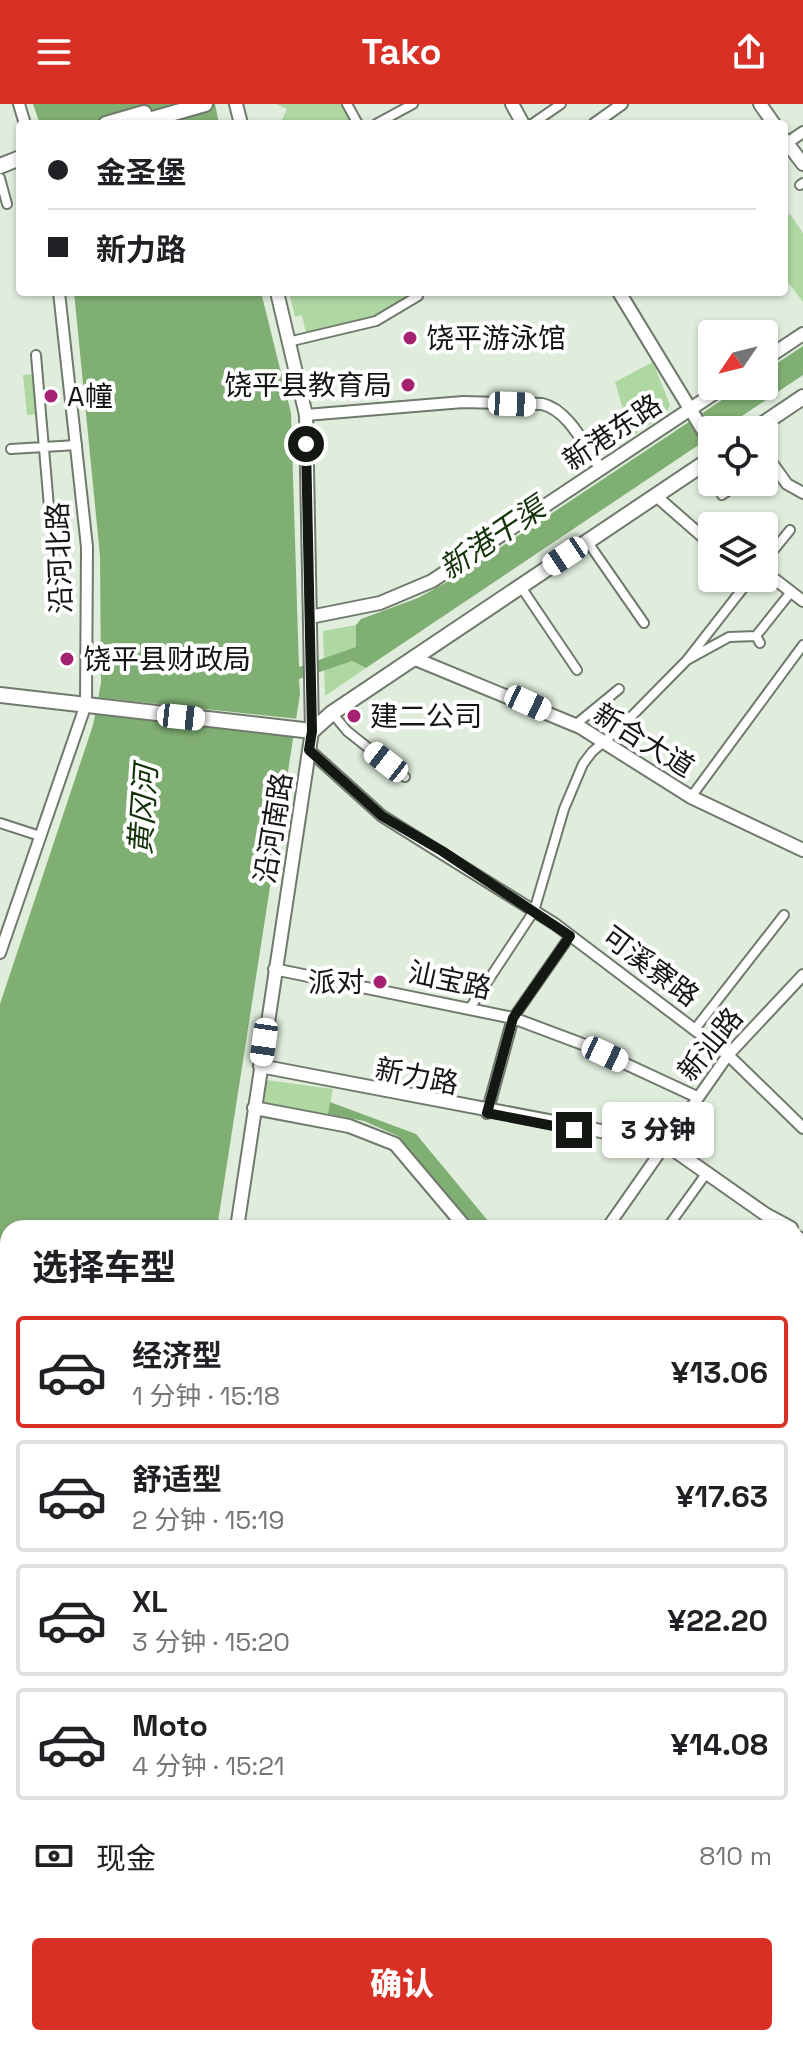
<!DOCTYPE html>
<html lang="zh">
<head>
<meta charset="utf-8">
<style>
  :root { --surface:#fff; --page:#f2f2f2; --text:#202124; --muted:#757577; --line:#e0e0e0; --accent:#d93025 }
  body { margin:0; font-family:"Space Grotesk","Noto Sans SC",sans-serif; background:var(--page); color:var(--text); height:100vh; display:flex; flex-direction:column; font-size:30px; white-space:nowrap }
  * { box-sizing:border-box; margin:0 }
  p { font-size:26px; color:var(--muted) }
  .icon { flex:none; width:44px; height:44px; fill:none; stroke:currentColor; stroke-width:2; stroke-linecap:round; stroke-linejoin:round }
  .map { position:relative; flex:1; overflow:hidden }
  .panel { position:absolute; left:0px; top:1116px; width:804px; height:826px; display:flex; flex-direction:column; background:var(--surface); border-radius:24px 24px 0 0; box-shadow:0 2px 6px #0004 }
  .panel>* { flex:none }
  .top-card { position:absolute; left:16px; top:16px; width:772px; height:176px; border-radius:8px; box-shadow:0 2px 6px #0004; display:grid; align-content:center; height:176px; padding:0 32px; background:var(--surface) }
  .needle { width:52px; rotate:235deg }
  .fabs { position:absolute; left:698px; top:216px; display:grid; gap:16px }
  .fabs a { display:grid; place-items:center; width:80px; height:80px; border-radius:8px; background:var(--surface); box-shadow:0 2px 6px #0004; font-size:40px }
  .end { position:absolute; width:36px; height:36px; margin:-18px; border:10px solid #141813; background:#fff; box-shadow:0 0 0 4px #fff }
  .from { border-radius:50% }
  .bubble { position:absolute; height:56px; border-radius:8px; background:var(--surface); box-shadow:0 2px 6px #0004; font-size:26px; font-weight:800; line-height:56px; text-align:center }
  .car { position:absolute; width:24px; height:48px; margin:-24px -12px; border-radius:10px; box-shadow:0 0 6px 2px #0007; background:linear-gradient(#fff 24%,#345 0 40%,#fff 0 76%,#345 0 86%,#fff 0) }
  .top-card b { display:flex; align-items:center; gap:28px; height:76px; font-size:30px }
  .top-card b+b { border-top:2px solid var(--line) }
  .top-card i { width:20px; height:20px; background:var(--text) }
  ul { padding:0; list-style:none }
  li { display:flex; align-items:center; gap:24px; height:112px; margin:0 16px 12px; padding:0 16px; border:4px solid var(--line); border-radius:8px }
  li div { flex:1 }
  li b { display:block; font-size:30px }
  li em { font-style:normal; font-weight:800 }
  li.current { border-color:var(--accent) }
  li>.icon { width:72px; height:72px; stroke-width:1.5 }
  h2 { padding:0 32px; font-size:36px; line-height:96px }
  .pay { display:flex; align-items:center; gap:20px; height:88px; padding:0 32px; font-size:30px }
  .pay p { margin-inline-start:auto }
  .button { display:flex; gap:16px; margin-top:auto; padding:16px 32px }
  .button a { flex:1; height:92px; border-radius:8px; background:var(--accent); color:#fff; font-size:32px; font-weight:800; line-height:92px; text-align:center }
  header { display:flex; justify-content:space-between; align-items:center; height:104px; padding:0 32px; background:var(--accent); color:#fff; font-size:36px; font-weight:800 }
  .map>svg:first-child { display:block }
  .green { fill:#aed7a2 }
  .water { fill:#80af73 }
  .pier { fill:#e0eddd }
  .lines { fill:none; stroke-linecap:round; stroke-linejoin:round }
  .minor-casing { stroke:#6f7a6c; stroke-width:12 }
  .tertiary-casing { stroke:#6f7a6c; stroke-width:14 }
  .secondary-casing { stroke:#6f7a6c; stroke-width:16 }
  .primary-casing { stroke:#6f7a6c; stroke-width:18 }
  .minor { stroke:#fff; stroke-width:8 }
  .tertiary { stroke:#fff; stroke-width:10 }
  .secondary { stroke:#fff; stroke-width:12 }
  .primary { stroke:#fff; stroke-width:14 }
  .route { stroke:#141813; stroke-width:10 }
  .poi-dot { fill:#a52271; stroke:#fff; stroke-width:3 }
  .labels { text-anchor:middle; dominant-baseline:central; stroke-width:8; stroke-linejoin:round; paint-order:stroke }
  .poi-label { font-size:28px; fill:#141813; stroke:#fff; text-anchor:start }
  .street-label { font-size:28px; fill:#141813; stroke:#fff }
  .water-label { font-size:30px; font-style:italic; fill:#15340b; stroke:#fff }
</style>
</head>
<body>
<header><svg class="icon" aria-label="menu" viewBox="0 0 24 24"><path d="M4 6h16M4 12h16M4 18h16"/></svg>Tako<svg class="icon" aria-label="share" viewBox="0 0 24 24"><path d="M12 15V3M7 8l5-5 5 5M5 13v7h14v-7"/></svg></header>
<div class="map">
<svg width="803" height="1941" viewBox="0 0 803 1941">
  <rect width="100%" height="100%" fill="#e0eddd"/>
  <path class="green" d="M276,0H342L353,20H280L287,5Z
    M790,110L803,129V198L784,173V118L788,117L785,113Z
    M289,188H408L409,192L375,212L306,229L302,211L295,213Z
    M653,258L670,301L666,309L631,333L615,278Z
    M34,270L38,310L27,311L23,271Z
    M356,521L357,543L350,546L352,557L366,564L325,592L323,527Z
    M266,976L333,985L328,1010L262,1000Z"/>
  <path class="water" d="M33,0H215L219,20H40Z
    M74,188H261L291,309L299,563L356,543V521L361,515L418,494L456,473L743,282H764V268L803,242V271L721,326H712V332L366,564L352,557L299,575L300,590L217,1124H8V1517L0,1527V900L93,621L101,579L100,452Z
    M330,998L416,1030L494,1124H476L398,1032L364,1017L328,1010Z"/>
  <path class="pier" d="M94,593L299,615L297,630L93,608Z"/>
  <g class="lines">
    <defs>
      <path id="minor" d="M347,0L358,20
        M376,20L413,0
        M532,20L561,0
        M0,74L7,100
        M800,81L803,79
        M288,238L376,217L418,192V188
        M36,251L49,403
        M11,345L77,341
        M722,391L741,378
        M587,437L644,519
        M764,458L790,426
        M751,474L687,556L729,533L756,532
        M521,483L577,566
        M760,539L756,532L791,488
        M332,609L347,627L405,673
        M575,621L619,585
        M691,693L803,541
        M0,719L40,732
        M470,904L534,807L564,705L583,660L592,648L621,623L687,556
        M513,914L570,832
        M695,925L784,811
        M667,1124L703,1074
        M796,1250L803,1253
        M796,1307L803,1291
        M796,1504L803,1495
        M796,1557L803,1548
        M796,1589L803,1588
        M796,1646H803
        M0,1767L8,1754"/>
      <path id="tertiary" d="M19,0L25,20
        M594,20L622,0
        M787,39L803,28
        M306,311L463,298L542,300C569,306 585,343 601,365
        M764,348L787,380L803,389
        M656,392L712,441
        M764,467L803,497
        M309,646L382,712L555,820L728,951L803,1024
        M0,849L86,600L87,443L59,188
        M274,865L513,914L585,941L697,993
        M487,1009L513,914
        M607,1124L728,951L803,871
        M796,1189L803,1176
        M0,1635L8,1637
        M796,1742L803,1741
        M796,1772L803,1771
        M0,1828L8,1827"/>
      <path id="secondary" d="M236,0L241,20
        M512,0L523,20
        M760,0L774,20
        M784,35L803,60
        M619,188L712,341
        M764,256L803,230
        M310,513L380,499L432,477L725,282
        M413,554L580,623L691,693L803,746
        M260,962L664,1039L765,1110L791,1124
        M254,1004L349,1022L395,1040L466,1124
        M237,1124L312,627L306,311L277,188
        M796,1133L803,1136
        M800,1452L803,1426
        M0,1570L8,1560
        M796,1833L803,1843
        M570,1934L575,1941"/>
      <path id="primary" d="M106,20L144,9
        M135,20L205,0
        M0,62L20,54
        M754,326L803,293
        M0,591L312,627
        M312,627L332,609L712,354"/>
    </defs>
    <use href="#minor" class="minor-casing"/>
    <use href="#tertiary" class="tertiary-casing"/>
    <use href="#secondary" class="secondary-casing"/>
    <use href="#primary" class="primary-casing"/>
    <use href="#minor" class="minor"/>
    <use href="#tertiary" class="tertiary"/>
    <use href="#secondary" class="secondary"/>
    <use href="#primary" class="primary"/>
  </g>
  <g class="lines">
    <path class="route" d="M306,340L312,627L309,646L382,712L442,747L570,832L513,914L487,1009L574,1026"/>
  </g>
  <g class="poi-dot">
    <circle cx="410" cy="234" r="8"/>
    <circle cx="408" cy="281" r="8"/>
    <circle cx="51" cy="292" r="8"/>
    <circle cx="67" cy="555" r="8"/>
    <circle cx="354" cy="612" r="8"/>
    <circle cx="380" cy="878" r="8"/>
  </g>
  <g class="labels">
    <g class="poi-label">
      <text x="426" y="234">饶平游泳馆</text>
      <text x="392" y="281" text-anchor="end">饶平县教育局</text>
      <text x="67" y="292">A幢</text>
      <text x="83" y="555">饶平县财政局</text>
      <text x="370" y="612">建二公司</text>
      <text x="364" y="878" text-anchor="end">派对</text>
    </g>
    <g class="street-label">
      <text transform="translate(612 328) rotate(-34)">新港东路</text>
      <text transform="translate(59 454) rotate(-92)">沿河北路</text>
      <text transform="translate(644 636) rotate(32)">新合大道</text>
      <text transform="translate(273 724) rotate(-81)">沿河南路</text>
      <text transform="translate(651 862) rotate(37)">可溪寮路</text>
      <text transform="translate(450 876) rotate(12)">汕宝路</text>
      <text transform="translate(710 940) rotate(-51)">新汕路</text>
      <text transform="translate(417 972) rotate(11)">新力路</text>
    </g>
    <g class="water-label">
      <text transform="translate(492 434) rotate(-34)">新港干渠</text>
      <text transform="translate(143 706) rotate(-86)">黄冈河</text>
    </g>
  </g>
</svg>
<div class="fabs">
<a><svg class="needle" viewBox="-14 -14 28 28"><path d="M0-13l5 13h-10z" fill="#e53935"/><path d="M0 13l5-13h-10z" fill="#757577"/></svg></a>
<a><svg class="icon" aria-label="locate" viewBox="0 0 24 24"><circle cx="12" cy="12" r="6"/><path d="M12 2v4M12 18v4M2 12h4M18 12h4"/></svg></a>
<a><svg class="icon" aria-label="layers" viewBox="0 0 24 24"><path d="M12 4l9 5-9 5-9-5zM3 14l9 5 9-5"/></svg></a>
</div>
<i class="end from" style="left:306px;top:340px"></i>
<i class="end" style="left:574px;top:1026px"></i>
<div class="bubble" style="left:602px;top:998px;width:112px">3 分钟</div>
<i class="car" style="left:512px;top:300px;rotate:92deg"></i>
<i class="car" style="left:565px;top:452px;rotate:236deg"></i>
<i class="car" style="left:528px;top:599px;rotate:115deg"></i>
<i class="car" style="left:181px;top:613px;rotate:96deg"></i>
<i class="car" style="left:386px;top:658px;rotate:308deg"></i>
<i class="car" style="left:264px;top:938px;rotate:188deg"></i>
<i class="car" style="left:605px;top:950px;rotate:115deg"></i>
<div class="top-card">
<b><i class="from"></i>金圣堡</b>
<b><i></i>新力路</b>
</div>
<section class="panel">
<h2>选择车型</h2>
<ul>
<li class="current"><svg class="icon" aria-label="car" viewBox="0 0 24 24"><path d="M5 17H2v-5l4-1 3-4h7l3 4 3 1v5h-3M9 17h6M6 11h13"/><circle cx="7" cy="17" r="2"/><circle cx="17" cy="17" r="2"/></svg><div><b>经济型</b><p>1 分钟 · 15:18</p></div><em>¥13.06</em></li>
<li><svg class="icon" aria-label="car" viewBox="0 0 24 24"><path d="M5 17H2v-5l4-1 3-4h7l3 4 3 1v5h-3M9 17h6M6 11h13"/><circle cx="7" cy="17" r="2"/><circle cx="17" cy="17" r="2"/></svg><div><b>舒适型</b><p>2 分钟 · 15:19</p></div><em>¥17.63</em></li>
<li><svg class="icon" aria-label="car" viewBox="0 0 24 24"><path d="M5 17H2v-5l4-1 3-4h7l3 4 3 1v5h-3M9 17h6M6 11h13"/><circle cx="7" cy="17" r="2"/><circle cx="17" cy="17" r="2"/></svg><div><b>XL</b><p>3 分钟 · 15:20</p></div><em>¥22.20</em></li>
<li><svg class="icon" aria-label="car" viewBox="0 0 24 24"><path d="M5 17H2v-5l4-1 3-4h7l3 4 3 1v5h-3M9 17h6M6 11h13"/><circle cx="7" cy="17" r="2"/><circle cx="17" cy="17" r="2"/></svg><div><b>Moto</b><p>4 分钟 · 15:21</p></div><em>¥14.08</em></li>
</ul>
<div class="pay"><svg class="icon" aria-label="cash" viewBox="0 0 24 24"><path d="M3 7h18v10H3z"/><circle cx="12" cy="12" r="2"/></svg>现金<p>810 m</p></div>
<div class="button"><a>确认</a></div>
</section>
</div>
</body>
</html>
